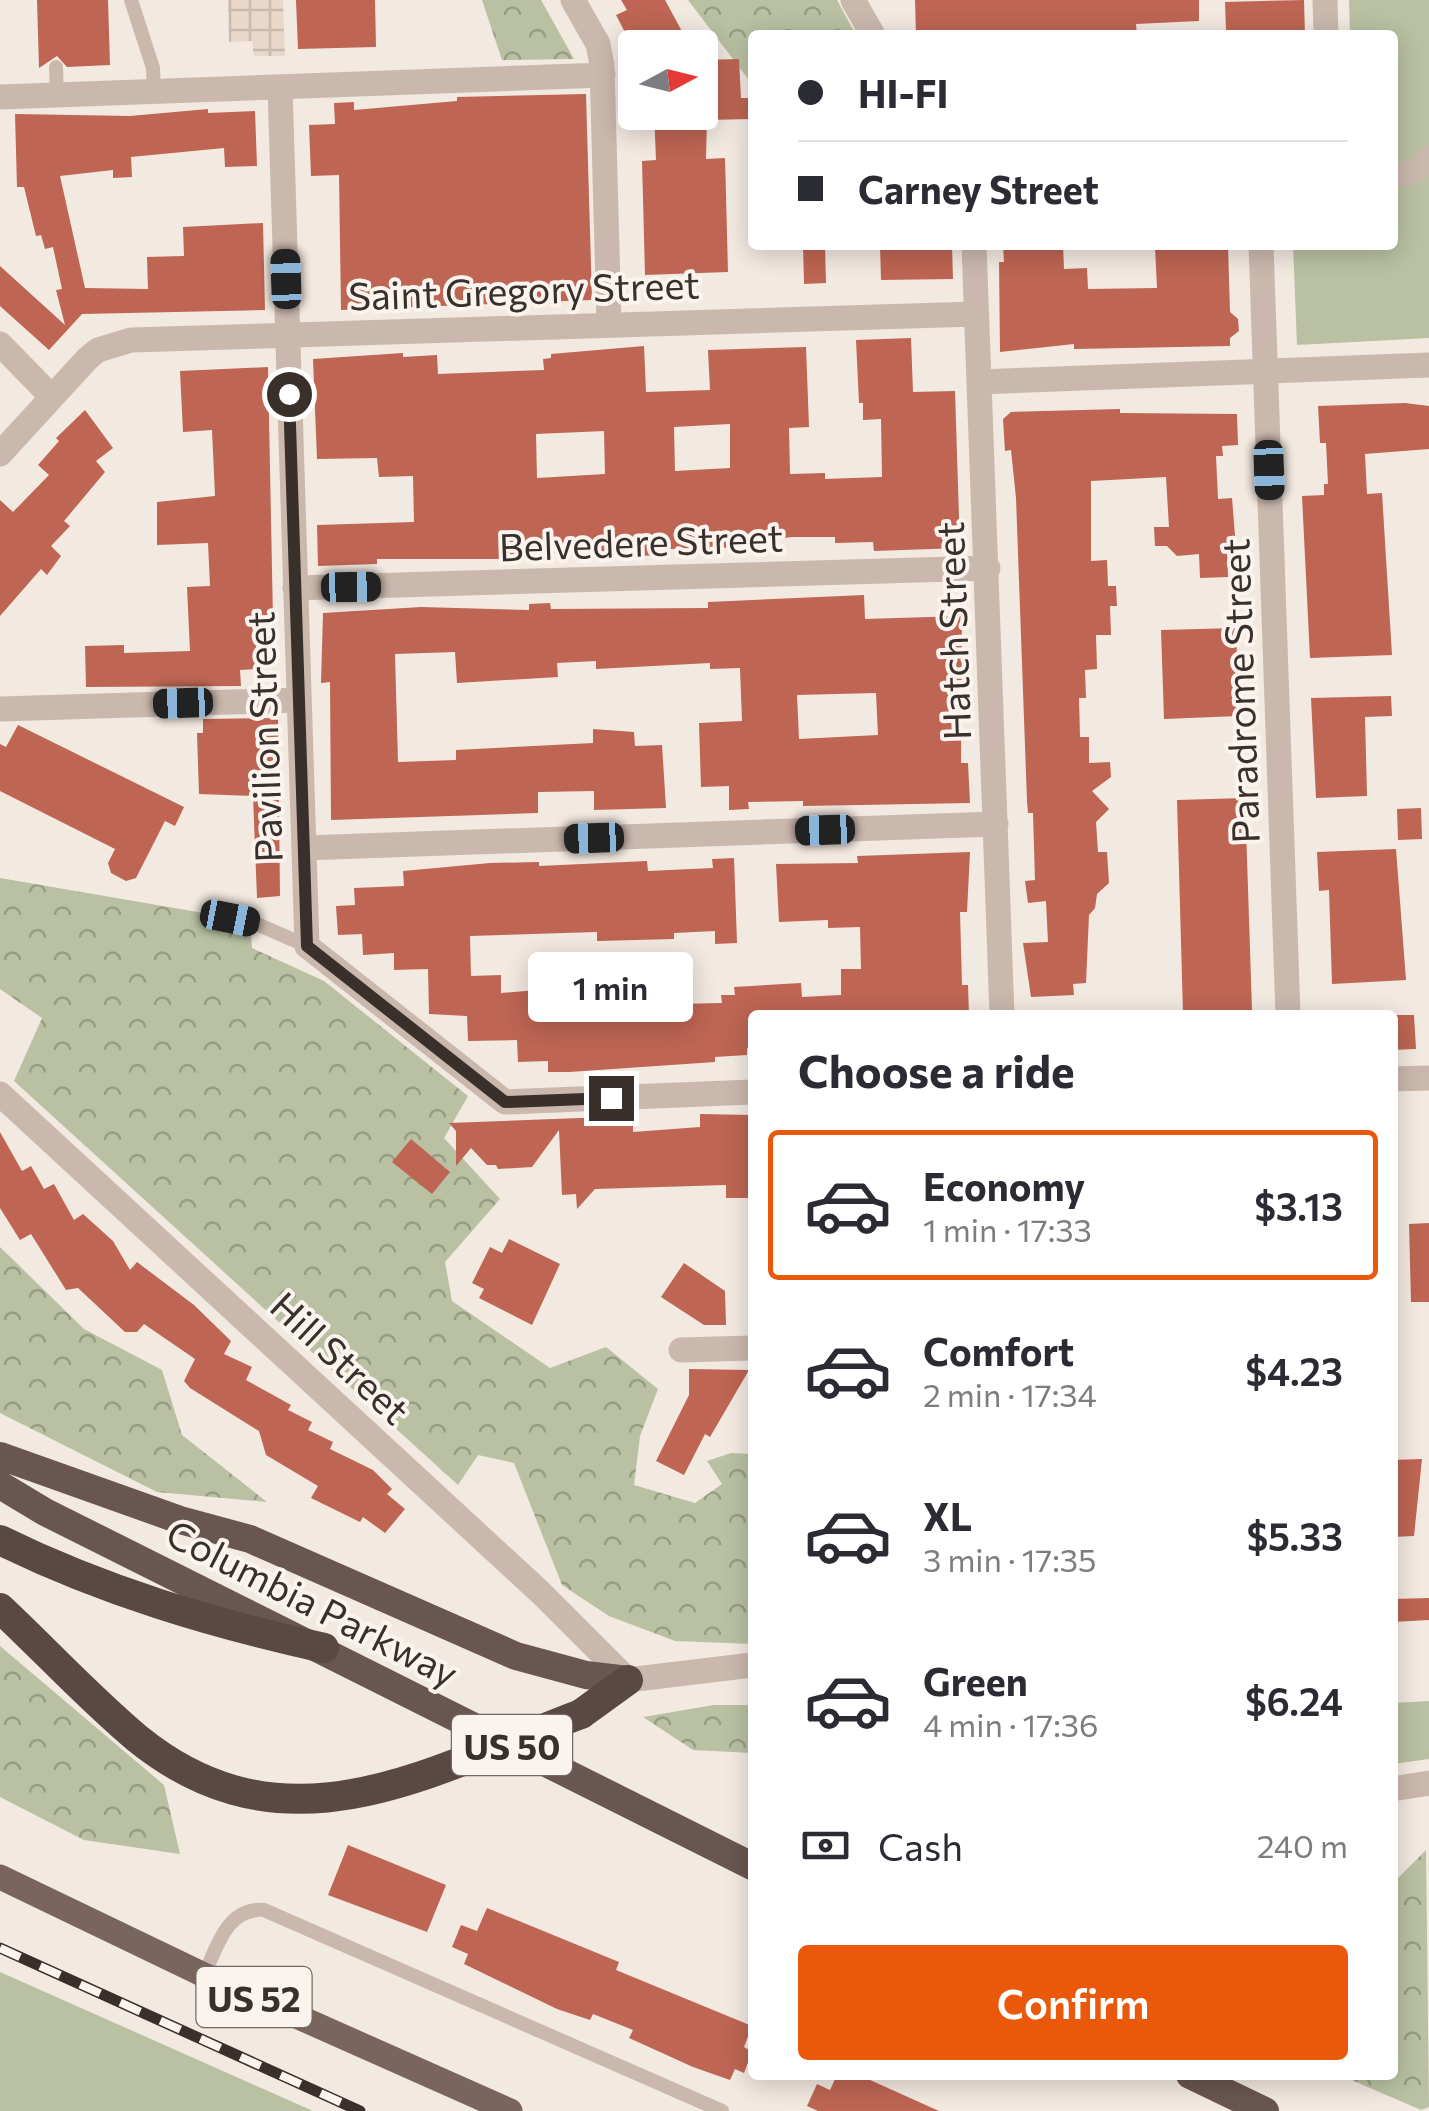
<!DOCTYPE html>
<html lang="en">
<head>
<meta charset="utf-8">
<style>
  :root { --surface:#fff; --page:#f2f2f3; --text:#2b2b33; --muted:#7c7c81; --line:#e1e1e2; --accent:#ea580c }
  body { margin:0; font-family:Commissioner,sans-serif; background:var(--page); color:var(--text); height:100vh; display:flex; flex-direction:column; font-size:38px; white-space:nowrap }
  * { box-sizing:border-box; margin:0 }
  p { font-size:32px; color:var(--muted) }
  .icon { flex:none; width:55px; height:55px; fill:none; stroke:currentColor; stroke-width:2; stroke-linecap:round; stroke-linejoin:round }
  .map { position:relative; flex:1; overflow:hidden }
  .details { position:absolute; left:748px; top:1010px; width:650px; height:1070px; display:flex; flex-direction:column; background:var(--surface); border-radius:10px; box-shadow:0 5px 25px #0003 }
  .details>* { flex:none }
  .guide { position:absolute; left:748px; top:30px; width:650px; height:220px; border-radius:10px; box-shadow:0 5px 25px #0003; display:grid; align-content:center; height:220px; padding:0 50px; background:var(--surface) }
  .needle { width:65px; rotate:83deg }
  .controls { position:absolute; left:618px; top:30px; display:grid; gap:20px }
  .controls a { display:grid; place-items:center; width:100px; height:100px; border-radius:10px; background:var(--surface); box-shadow:0 5px 25px #0003; font-size:50px }
  .end { position:absolute; width:45px; height:45px; margin:-22px; border:12px solid #392f2b; background:#fff; box-shadow:0 0 0 5px #fff }
  .from { border-radius:50% }
  .bubble { position:absolute; height:70px; border-radius:10px; background:var(--surface); box-shadow:0 5px 25px #0003; font-size:32px; font-weight:600; line-height:70px; text-align:center }
  .car { position:absolute; width:30px; height:60px; margin:-30px -15px; border-radius:12px; box-shadow:0 0 8px 2px #0007; background:linear-gradient(#222 24%,#8ab4d8 0 40%,#222 0 76%,#8ab4d8 0 86%,#222 0) }
  .guide b { display:flex; align-items:center; gap:35px; height:95px; font-size:38px }
  .guide b+b { border-top:2px solid var(--line) }
  .guide i { width:25px; height:25px; background:var(--text) }
  ul { padding:0; list-style:none }
  li { display:flex; align-items:center; gap:30px; height:150px; margin:0 20px 15px; padding:0 30px; border:5px solid transparent; border-radius:10px }
  li div { flex:1 }
  li b { display:block; font-size:38px }
  li em { font-style:normal; font-weight:600 }
  li.selected { border-color:var(--accent) }
  li>.icon { width:90px; height:90px; stroke-width:1.5 }
  h2 { padding:0 50px; font-size:45px; line-height:120px }
  .pay { display:flex; align-items:center; gap:25px; height:110px; padding:0 50px; font-size:38px }
  .pay p { margin-inline-start:auto }
  .primary-button { display:flex; gap:20px; margin-top:auto; padding:20px 50px }
  .primary-button a { flex:1; height:115px; border-radius:10px; background:var(--accent); color:#fff; font-size:40px; font-weight:600; line-height:115px; text-align:center }
  .map>svg:first-child { display:block }
  .green { fill:#b9c1a2 }
  .forest { fill:url(#forest-crowns) }
  .plaza { fill:url(#plaza-grid) }
  .building { fill:#be6553; fill-rule:evenodd }
  .lines { fill:none; stroke-linecap:round; stroke-linejoin:round }
  .service { stroke:#cab8ad; stroke-width:14 }
  .minor { stroke:#cab8ad; stroke-width:25 }
  .tertiary { stroke:#cab8ad; stroke-width:25 }
  .primary { stroke:#79655e; stroke-width:25 }
  .trunk { stroke:#695650; stroke-width:28 }
  .motorway { stroke:#594843; stroke-width:30 }
  .rail-casing { stroke:#392f2b; stroke-width:11 }
  .rail { stroke:#faf3ee; stroke-width:8; stroke-dasharray:22; stroke-linecap:butt }
  .motorway-bridge { stroke:#594843; stroke-width:30 }
  .route { stroke:#392f2b; stroke-width:12 }
  .labels { text-anchor:middle; dominant-baseline:central; stroke-width:8; stroke-linejoin:round; paint-order:stroke }
  .shield { fill:#faf3ee; stroke:#736a66; stroke-width:2.5 }
  .shield-label { font-size:35px; font-weight:bold; fill:#392f2b }
  .street-label { font-size:38px; fill:#392f2b; stroke:#faf3ee }
</style>
</head>
<body>
<div class="map">
<svg width="1429" height="2111" viewBox="0 0 1429 2111">
  <defs>
    <pattern id="forest-crowns" width="20" height="18" patternUnits="userSpaceOnUse" patternTransform="scale(2.5)"><rect width="20" height="18" fill="#b9c1a2"/><path d="M2 6a3 3 0 1 1 6 0M12 15a3 3 0 1 1 6 0" fill="none" stroke="#979d84"/></pattern>
    <pattern id="plaza-grid" width="8" height="8" patternUnits="userSpaceOnUse" patternTransform="scale(2.5)"><rect width="8" height="8" fill="#e9d8c9"/><path d="M0 4h8M4 0v8" fill="none" stroke="#c9baad"/></pattern>
  </defs>
  <rect width="100%" height="100%" fill="#f2e9e1"/>
  <path class="green" d="M1349,0H1429V338L1297,345L1293,245H1392V35H1350Z
    M1429,1701V1759L1393,1764V1703Z
    M0,1972L313,2111H0Z"/>
  <path class="forest" d="M482,0H541L574,59L502,60Z
    M688,0H837L856,35H752V84Z
    M0,878L250,921L252,948L324,981L468,1096L444,1138L500,1199L445,1262L452,1301L550,1368L606,1347L658,1389L640,1436L634,1485L695,1503L722,1484L707,1461L731,1453L752,1454V1644L675,1641L609,1616L562,1585L514,1463L478,1455L458,1485L14,1081L42,1018L0,989Z
    M0,1247L84,1329L162,1370L182,1435L267,1502L157,1492L0,1413Z
    M0,1646L164,1785L180,1854L84,1840L0,1797Z
    M714,1705H752V1753L693,1750L643,1717Z
    M1426,1850L1429,2107L1421,2110L1340,2075H1392L1393,1883Z"/>
  <path class="plaza" d="M228,0H283L285,56H254L252,41L229,42Z"/>
  <path class="building" d="M37,0H108L110,65L67,67L57,56L39,68Z
    M296,0H375L376,47L298,49Z
    M621,0H665L691,48L631,44L616,15L627,10Z
    M915,0H1199V21L1136,24L1137,35H916Z
    M1304,0L1305,35L1226,31L1225,2Z
    M739,59L741,98H752V119L707,120L706,159L725,158L728,272L645,275L642,161L656,160L654,112H700V60Z
    M586,94L592,300L341,310L339,175L311,176L309,125L335,124L334,103L354,102V110L457,101V97Z
    M208,109V113L255,111L257,166L225,167L224,148L131,157L132,177L113,178V170L60,176L85,288L148,289L147,257L184,256L183,227L263,223L265,310L82,314L49,350L0,306V266L65,325L56,290L62,289L53,247L45,249L41,235L36,236L24,187H17L15,114L130,116Z
    M803,245H825L826,283L804,284Z
    M880,245H952L953,279L881,280Z
    M1003,245H1063L1064,269L1087,268L1088,289L1157,288L1155,247L1228,245L1230,312L1238,319L1239,331L1230,338V346L1074,349V344L1000,352L999,262H1004Z
    M911,338L913,392L955,391L960,548L874,551L873,542L835,543V537H792L751,542V547L670,549V555L635,556V550L534,554V559H377V564L318,566L317,525L414,522L413,476L379,477L377,458L317,459L313,359L403,353V357L437,355L438,374L544,370L543,359L551,358V354L644,346L646,392L710,390L708,350L806,347L809,427L789,428L790,474L825,473V479L882,477L881,419L863,420V403H859L856,340ZM730,424V468L675,471L674,427ZM604,431L605,474L537,478L536,434Z
    M268,367L273,620L255,621L257,669L240,670L241,686L86,687L85,646L124,645V653L190,651L187,587L210,586L208,543L157,545V502L215,496L212,430L183,432L180,371Z
    M1405,403L1429,406V449L1365,454L1367,494L1382,493L1392,655L1310,658L1302,496L1324,495V484H1328L1326,443H1320L1318,406Z
    M1120,409V413L1237,414L1238,445L1222,446L1223,456H1216L1218,499L1232,498L1236,548H1227L1228,577L1200,578L1199,554L1177,556L1167,546H1155L1154,527H1169L1166,477L1091,481V561L1107,560L1108,586H1116L1117,606H1110L1111,635H1096L1097,669L1085,670L1086,698H1079L1080,737H1089V763L1110,762L1111,777L1092,791L1109,809L1096,822L1098,852H1107L1109,883L1097,894L1095,908L1089,915L1086,983L1073,984L1074,995L1031,997L1023,943L1048,942L1046,901L1028,903L1025,881L1035,880L1033,813H1028L1027,801L1016,498L1011,450L1005,451L1003,419L1011,412Z
    M85,410L113,448L96,461L105,472L64,521L70,526L51,546L61,556L47,575L41,569L0,616V500L13,512L49,475L38,465L59,441L56,438Z
    M864,595L865,619L962,616L961,763H968L970,803L803,806V801L748,802L749,809L729,810V786L701,787L699,723L742,721L740,668L710,669V663L596,669V661L557,663L558,677L457,683L455,652L395,654L398,762L456,760V750L593,743V729L634,732L635,746L662,745L666,808L594,810V791L538,792V813L331,820L330,682L321,683L323,613L421,607L529,610V604L550,603L551,609L708,608V602ZM876,693L878,735L799,739L797,695Z
    M1236,628L1239,716L1164,719L1161,630Z
    M1391,696L1392,716L1365,717L1367,796L1316,798L1311,698Z
    M278,718L280,896L257,898L253,796L199,794L197,733H203V719Z
    M18,725L184,807L175,826L165,821L136,878L126,881L111,873L108,863L115,849L0,791V744L6,747Z
    M1245,798L1252,1010L1183,1013L1177,800Z
    M1421,808L1422,839L1398,840L1397,809Z
    M1396,849L1406,980L1332,984L1329,890L1319,891L1317,852Z
    M970,852L967,912H960L962,985H968L969,1015H752V1047L747,1048V1055L715,1057V1062L569,1072H548V1061L518,1062L517,1040L468,1041L467,1016L429,1014L428,969L394,970V953L363,955L362,934L338,935L336,906L355,905L354,888L404,886L403,871L490,863L539,862V866L647,861L648,871L713,868L712,859L734,858L737,943L715,944V931L674,933V939L597,941V932L470,936L471,976L501,975V993L583,986L588,1001L675,998L676,1004L722,1003L721,995H735L734,987L801,983L802,997L841,995V969H861L860,927L828,928V920L779,922L776,864L858,863L857,856Z
    M1392,1015H1414L1416,1049L1392,1050Z
    M700,1114L752,1115V1198H726V1185L595,1189L577,1209L576,1194L562,1195L559,1130L532,1167L498,1169L496,1165H487L471,1148L456,1166V1131L449,1123L633,1116V1132L700,1127Z
    M0,1132L22,1171L31,1166L44,1189L54,1184L74,1220L83,1214L113,1241L130,1270L137,1262L194,1305L231,1341L224,1354L252,1367L246,1380L291,1405L288,1410L312,1422L308,1430L333,1442L330,1449L373,1470L392,1489L387,1494L405,1509L385,1533L363,1517L360,1522L311,1498L318,1486L266,1455L259,1431L190,1388L184,1381L195,1359L144,1324L137,1332H125L78,1288L66,1290L31,1234L20,1240L0,1208Z
    M411,1139L450,1172L432,1194L392,1162Z
    M1429,1223V1302H1411L1409,1224Z
    M509,1239L560,1264L532,1325L479,1298L484,1289L472,1283L490,1247L502,1253Z
    M684,1263L725,1291L726,1325H704L661,1297Z
    M689,1369L749,1370L710,1437L705,1434L684,1475L656,1461L689,1395Z
    M1422,1459L1414,1536L1392,1537V1460Z
    M1429,1598V1620L1392,1622V1599Z
    M348,1845L446,1885L427,1932L328,1895Z
    M487,1908L619,1962L616,1970L752,2026L744,2047L752,2052L744,2073L735,2069L730,2080L693,2067L629,2038L633,2030L593,2014L590,2020L557,2009L464,1964L468,1954L452,1947L461,1925L477,1931Z
    M837,2075H859L939,2111H818L807,2106L817,2084L830,2090Z"/>
  <g class="lines">
    <path class="service" d="M131,0L153,68L154,94
      M56,67L57,95
      M210,913L250,921L307,946
      M204,1975C217,1947 227,1907 264,1910L722,2111"/>
    <path class="minor" d="M573,0L598,44L602,65L609,323
      M853,0L873,35
      M1325,0L1326,35
      M280,88L307,946L505,1102L752,1092
      M0,97L603,75
      M1392,178L1416,170L1429,158
      M974,245L1002,1015
      M1261,245L1288,1015
      M0,344L52,397
      M979,382L1429,365
      M0,454L88,358L98,350L131,340L976,314
      M295,588L988,568
      M0,709L299,700
      M304,848L996,824
      M1392,1079L1429,1078
      M0,1094L541,1593L628,1680
      M681,1350L752,1348"/>
    <path class="tertiary" d="M628,1680L752,1665
      M1392,1789L1429,1783"/>
    <path class="primary" d="M0,1877L204,1975L510,2111"/>
    <path class="trunk" d="M0,1456L180,1520L250,1539L516,1656L586,1675L628,1680
      M0,1485L45,1512L752,1866
      M1190,2075L1265,2111"/>
    <path class="motorway" d="M0,1540C104,1591 211,1623 324,1648
      M581,1714L628,1680"/>
    <defs>
      <path id="rail" d="M0,1948L360,2111"/>
    </defs>
    <use href="#rail" class="rail-casing"/>
    <use href="#rail" class="rail"/>
    <path class="motorway-bridge" d="M0,1608C46,1651 90,1699 138,1739C287,1859 429,1771 581,1714"/>
  </g>
  <g class="lines">
    <path class="route" d="M289,394L307,946L505,1102L611,1098"/>
  </g>
  <g class="labels">
    <g class="shield">
      <rect x="452" y="1715" width="120" height="60" rx="8"/>
      <rect x="196.5" y="1967" width="115" height="60" rx="8"/>
    </g>
    <g class="shield-label">
      <text x="512" y="1745">US 50</text>
      <text x="254" y="1997">US 52</text>
    </g>
    <g class="street-label">
      <text transform="translate(524 289) rotate(-2)">Saint Gregory Street</text>
      <text transform="translate(641 541) rotate(-2)">Belvedere Street</text>
      <text transform="translate(952 631) rotate(-92)">Hatch Street</text>
      <text transform="translate(1239 691) rotate(-92)">Paradrome Street</text>
      <text transform="translate(263 737) rotate(-92)">Pavilion Street</text>
      <text transform="translate(341 1357) rotate(43)">Hill Street</text>
      <text transform="translate(313 1602) rotate(27)">Columbia Parkway</text>
    </g>
  </g>
</svg>
<div class="controls">
<a><svg class="needle" viewBox="-14 -14 28 28"><path d="M0-13l5 13h-10z" fill="#e53935"/><path d="M0 13l5-13h-10z" fill="#7c7c81"/></svg></a>
</div>
<i class="end from" style="left:289px;top:394px"></i>
<i class="end" style="left:611px;top:1098px"></i>
<div class="bubble" style="left:528px;top:952px;width:165px">1 min</div>
<i class="car" style="left:286px;top:279px;rotate:358deg"></i>
<i class="car" style="left:1269px;top:470px;rotate:178deg"></i>
<i class="car" style="left:351px;top:587px;rotate:89deg"></i>
<i class="car" style="left:183px;top:703px;rotate:268deg"></i>
<i class="car" style="left:825px;top:830px;rotate:268deg"></i>
<i class="car" style="left:594px;top:838px;rotate:268deg"></i>
<i class="car" style="left:230px;top:918px;rotate:101deg"></i>
<div class="guide">
<b><i class="from"></i>HI-FI</b>
<b><i></i>Carney Street</b>
</div>
<section class="details">
<h2>Choose a ride</h2>
<ul>
<li class="selected"><svg class="icon" aria-label="car" viewBox="0 0 24 24"><path d="M5 17H2v-5l4-1 3-4h7l3 4 3 1v5h-3M9 17h6M6 11h13"/><circle cx="7" cy="17" r="2"/><circle cx="17" cy="17" r="2"/></svg><div><b>Economy</b><p>1 min · 17:33</p></div><em>$3.13</em></li>
<li><svg class="icon" aria-label="car" viewBox="0 0 24 24"><path d="M5 17H2v-5l4-1 3-4h7l3 4 3 1v5h-3M9 17h6M6 11h13"/><circle cx="7" cy="17" r="2"/><circle cx="17" cy="17" r="2"/></svg><div><b>Comfort</b><p>2 min · 17:34</p></div><em>$4.23</em></li>
<li><svg class="icon" aria-label="car" viewBox="0 0 24 24"><path d="M5 17H2v-5l4-1 3-4h7l3 4 3 1v5h-3M9 17h6M6 11h13"/><circle cx="7" cy="17" r="2"/><circle cx="17" cy="17" r="2"/></svg><div><b>XL</b><p>3 min · 17:35</p></div><em>$5.33</em></li>
<li><svg class="icon" aria-label="car" viewBox="0 0 24 24"><path d="M5 17H2v-5l4-1 3-4h7l3 4 3 1v5h-3M9 17h6M6 11h13"/><circle cx="7" cy="17" r="2"/><circle cx="17" cy="17" r="2"/></svg><div><b>Green</b><p>4 min · 17:36</p></div><em>$6.24</em></li>
</ul>
<div class="pay"><svg class="icon" aria-label="cash" viewBox="0 0 24 24"><path d="M3 7h18v10H3z"/><circle cx="12" cy="12" r="2"/></svg>Cash<p>240 m</p></div>
<div class="primary-button"><a>Confirm</a></div>
</section>
</div>
</body>
</html>
